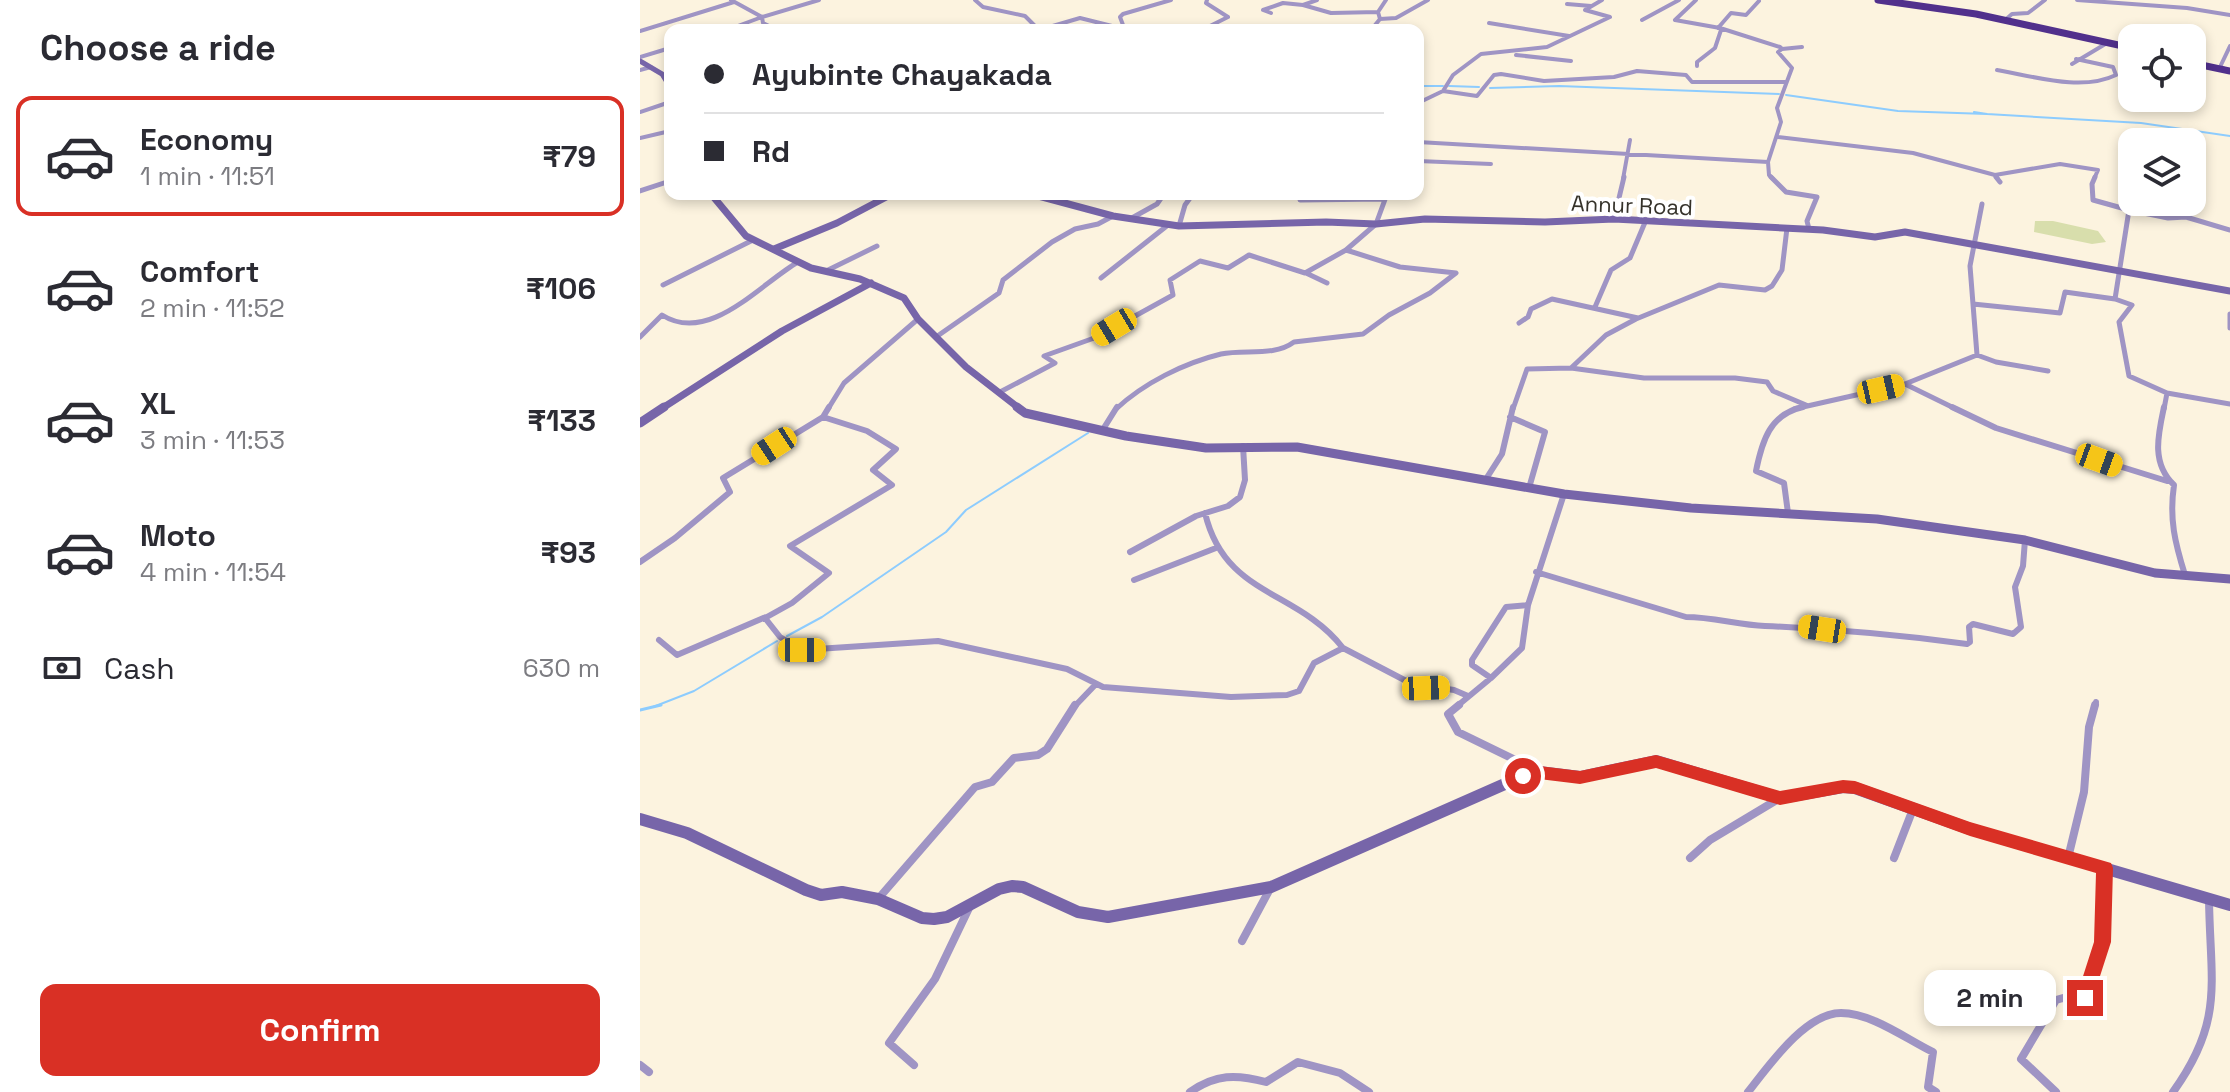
<!DOCTYPE html>
<html lang="en">
<head>
<meta charset="utf-8">
<style>
  :root { --surface:#fff; --page:#f7f7f7; --text:#2b2b33; --muted:#7c7c81; --line:#e1e1e2; --accent:#d93025 }
  body { margin:0; font-family:"Space Grotesk",sans-serif; background:var(--page); color:var(--text); height:100vh; display:flex; flex-direction:column; font-size:30px; white-space:nowrap }
  * { box-sizing:border-box; margin:0 }
  p { font-size:26px; color:var(--muted) }
  .icon { flex:none; width:44px; height:44px; fill:none; stroke:currentColor; stroke-width:2; stroke-linecap:round; stroke-linejoin:round }
  .map { position:relative; flex:1; overflow:hidden }
  .panel { display:flex; flex-direction:column; background:var(--surface); width:640px }
  .panel>* { flex:none }
  .banner { position:absolute; left:24px; top:24px; width:760px; height:176px; border-radius:16px; box-shadow:0 4px 12px #0003; display:grid; align-content:center; height:176px; padding:0 40px; background:var(--surface) }
  .tools { position:absolute; left:1478px; top:24px; display:grid; gap:16px }
  .tools a { display:grid; place-items:center; width:88px; height:88px; border-radius:16px; background:var(--surface); box-shadow:0 4px 12px #0003; font-size:40px }
  .end { position:absolute; width:36px; height:36px; margin:-18px; border:10px solid #d93025; background:#fff; box-shadow:0 0 0 4px #fff }
  .from { border-radius:50% }
  .bubble { position:absolute; height:56px; border-radius:16px; background:var(--surface); box-shadow:0 4px 12px #0003; font-size:26px; font-weight:800; line-height:56px; text-align:center }
  .car { position:absolute; width:24px; height:48px; margin:-24px -12px; border-radius:10px; box-shadow:0 0 6px 2px #0007; background:linear-gradient(#f5c518 24%,#345 0 40%,#f5c518 0 76%,#345 0 86%,#f5c518 0) }
  .banner b { display:flex; align-items:center; gap:28px; height:76px; font-size:30px }
  .banner b+b { border-top:2px solid var(--line) }
  .banner i { width:20px; height:20px; background:var(--text) }
  ul { padding:0; list-style:none }
  li { display:flex; align-items:center; gap:24px; height:120px; margin:0 16px 12px; padding:0 24px; border:4px solid transparent; border-radius:16px }
  li div { flex:1 }
  li b { display:block; font-size:30px }
  li em { font-style:normal; font-weight:800 }
  li.selected { border-color:var(--accent) }
  li>.icon { width:72px; height:72px; stroke-width:1.5 }
  h2 { padding:0 40px; font-size:36px; line-height:96px }
  .pay { display:flex; align-items:center; gap:20px; height:88px; padding:0 40px; font-size:30px }
  .pay p { margin-inline-start:auto }
  .cta { display:flex; gap:16px; margin-top:auto; padding:16px 40px }
  .cta a { flex:1; height:92px; border-radius:16px; background:var(--accent); color:#fff; font-size:32px; font-weight:800; line-height:92px; text-align:center }
  main { display:flex; flex:1; min-height:0 }
  .map>svg:first-child { display:block }
  .green { fill:#d8deac }
  .lines { fill:none; stroke-linecap:round; stroke-linejoin:round }
  .stream-far1 { stroke:#8dccfe; stroke-width:2 }
  .stream { stroke:#8dccfe; stroke-width:3 }
  .minor-far3 { stroke:#9f94c4; stroke-width:4 }
  .minor-far2 { stroke:#9f94c4; stroke-width:5 }
  .minor-far1 { stroke:#9f94c4; stroke-width:6 }
  .minor { stroke:#9f94c4; stroke-width:8 }
  .secondary-far3 { stroke:#7765a9; stroke-width:5 }
  .secondary-far2 { stroke:#7765a9; stroke-width:7 }
  .secondary-far1 { stroke:#7765a9; stroke-width:9 }
  .secondary { stroke:#7765a9; stroke-width:12 }
  .trunk { stroke:#51308c; stroke-width:7 }
  .route { fill:#d93025 }
  .labels { text-anchor:middle; dominant-baseline:central; stroke-width:8; stroke-linejoin:round; paint-order:stroke }
  .far-street-label { font-size:22px; fill:#35322a; stroke:#fff }
</style>
</head>
<body>
<main>
<section class="panel">
<h2>Choose a ride</h2>
<ul>
<li class="selected"><svg class="icon" aria-label="car" viewBox="0 0 24 24"><path d="M5 17H2v-5l4-1 3-4h7l3 4 3 1v5h-3M9 17h6M6 11h13"/><circle cx="7" cy="17" r="2"/><circle cx="17" cy="17" r="2"/></svg><div><b>Economy</b><p>1 min · 11:51</p></div><em>₹79</em></li>
<li><svg class="icon" aria-label="car" viewBox="0 0 24 24"><path d="M5 17H2v-5l4-1 3-4h7l3 4 3 1v5h-3M9 17h6M6 11h13"/><circle cx="7" cy="17" r="2"/><circle cx="17" cy="17" r="2"/></svg><div><b>Comfort</b><p>2 min · 11:52</p></div><em>₹106</em></li>
<li><svg class="icon" aria-label="car" viewBox="0 0 24 24"><path d="M5 17H2v-5l4-1 3-4h7l3 4 3 1v5h-3M9 17h6M6 11h13"/><circle cx="7" cy="17" r="2"/><circle cx="17" cy="17" r="2"/></svg><div><b>XL</b><p>3 min · 11:53</p></div><em>₹133</em></li>
<li><svg class="icon" aria-label="car" viewBox="0 0 24 24"><path d="M5 17H2v-5l4-1 3-4h7l3 4 3 1v5h-3M9 17h6M6 11h13"/><circle cx="7" cy="17" r="2"/><circle cx="17" cy="17" r="2"/></svg><div><b>Moto</b><p>4 min · 11:54</p></div><em>₹93</em></li>
</ul>
<div class="pay"><svg class="icon" aria-label="cash" viewBox="0 0 24 24"><path d="M3 7h18v10H3z"/><circle cx="12" cy="12" r="2"/></svg>Cash<p>630 m</p></div>
<div class="cta"><a>Confirm</a></div>
</section>
<div class="map">
<svg width="1590" height="1092" viewBox="0 0 1590 1092">
  <rect width="100%" height="100%" fill="#fcf3df"/>
  <path class="green" d="M1395,221H1413L1458,231L1466,242L1452,244L1394,232Z"/>
  <g class="lines">
    <path class="stream-far1" d="M778,86H803
      M809,86L839,87
      M850,88L919,86L1139,94
      M1146,95L1258,111L1347,114L1334,112
      M1347,114L1501,123L1590,136
      M147,636L182,617L306,532L326,510L448,433
      M13,707L54,691L137,641"/>
    <path class="stream" d="M0,710L21,705"/>
    <path class="minor-far3" d="M91,0L122,17
      M335,0L343,7L385,16L399,30L440,18L480,28
      M677,0L663,5L691,13L738,12
      M1056,0L1035,20L1080,28L1140,47L1142,49L1138,52L1152,68L1137,108L1141,122L1128,162L1129,175L1133,179
      M1437,0L1547,8L1590,15
      M927,4L951,6
      M631,13L623,10L643,3L663,5
      M740,19L756,18L788,0
      M1002,20L1039,0
      M1364,21L1372,14L1388,13L1405,0
      M849,23L929,36
      M1078,28L1091,13L1106,15L1119,1
      M87,30L122,17
      M137,30L123,23L122,17L179,0
      M474,30L483,25L480,17L483,14L531,0
      M562,30L588,17L566,3L567,0
      M731,30L740,19L738,12L746,0
      M0,31L94,2
      M1142,49L1162,47
      M876,55L931,61
      M0,57L30,48
      M1432,64L1467,43
      M1057,66V62L1075,48L1081,30
      M1583,68L1580,67L1590,46
      M0,70L11,67
      M1357,70C1393,76 1441,92 1476,75L1473,67L1436,59
      M803,91L837,96L854,75L861,74L904,81L974,77L997,71L1046,75L1052,82H1146
      M778,103L803,91L813,75L841,54L907,47L970,17L945,10L962,0
      M0,112L30,102
      M1138,137L1273,153L1355,175L1358,179
      M0,138L30,131
      M778,142L1128,162
      M778,161L851,164
      M1355,175L1420,164L1458,170L1454,179
      M983,179L990,140"/>
    <path class="minor-far2" d="M1131,177L1146,192L1177,197L1167,221L1169,229
      M1356,177L1360,182
      M1455,177L1452,184L1453,200L1489,210
      M0,191L30,181
      M660,200L744,199
      M490,219L517,204L524,194
      M974,219L984,177
      M539,226L545,205L553,194
      M186,271L237,246
      M666,273L687,283
      M461,278L528,225
      M23,285L113,240
      M1333,304L1420,313L1425,292L1475,299
      M955,307L971,270L990,258L1006,220
      M1590,314V328
      M879,323L888,317L891,309L912,299L998,318
      M0,337L22,315C69,345 120,284 158,262
      M296,337L359,293L363,280L412,242L435,229L458,224L473,216
      M1337,355L1356,362L1408,371
      M931,368L1004,378H1095L1127,382L1133,391L1166,405
      M1265,384L1316,409
      M360,392L415,363L404,356L457,337L533,295L530,280L560,261L588,268L609,255L665,273L706,250
      M1527,393L1590,404
      M188,409L204,383L278,319
      M476,409C504,383 544,363 581,354C605,349 634,357 654,342L723,334L749,315L790,293L816,273L760,267L706,250L736,224L747,194
      M873,409L887,369L931,368L966,335L996,319L1079,285L1125,290L1132,286L1142,270L1147,228
      M1154,409L1265,384L1337,355L1330,266L1342,204
      M1524,409L1527,393L1489,376L1479,322L1492,305L1475,299L1489,210L1528,218L1546,217L1590,230"/>
    <path class="minor-far1" d="M1312,407L1356,428L1527,481
      M1524,407C1518,435 1511,463 1534,485C1529,519 1535,543 1545,575
      M183,417L227,431L256,449L233,470L252,485L150,546L189,573L152,603L125,618L140,637L162,650L298,641L427,669L463,687L591,697L647,695L659,691L674,663L703,648C657,589 585,597 565,513
      M870,417L905,432L889,488
      M462,431L477,407
      M846,479L862,454L873,407
      M1148,513L1144,483L1116,471C1122,441 1130,414 1163,407
      M490,552L556,516L588,506L600,497L605,480L603,446
      M0,562L35,538L90,492L83,478L183,417L189,407
      M896,572L1046,617C1073,617 1098,625 1125,626C1193,629 1260,635 1327,644L1330,642L1329,627L1333,624L1373,634L1381,627L1375,587L1383,566L1385,540
      M494,580L576,548
      M19,640L37,655L126,617
      M703,648L772,684L814,690L828,696
      M851,678L882,648L888,605
      M434,707L456,684
      M816,707L851,678L832,665V660L866,607L888,605L924,494
      M1455,707L1456,702"/>
    <path class="minor" d="M819,705L808,714L818,732L896,770
      M1050,858L1070,840L1140,798
      M1254,858L1273,809
      M1428,858L1444,792L1449,727L1455,705
      M238,899L335,787L352,782L374,758L398,755L407,749L435,705
      M602,941L631,887
      M0,1065L9,1072
      M274,1065L249,1043L295,979L330,906
      M550,1092C576,1074 596,1074 626,1082L658,1062L700,1073L729,1092
      M1108,1092C1128,1067 1165,1013 1201,1013C1232,1013 1266,1039 1293,1052L1288,1087L1296,1092
      M1416,1092L1381,1059L1416,1000L1423,998L1438,1003L1445,998L1463,942L1465,870
      M1533,1092C1585,1020 1570,982 1569,899"/>
    <path class="secondary-far3" d="M0,61L22,74L30,87"/>
    <path class="secondary-far2" d="M71,194L106,236L171,268L220,279L264,298L278,319L326,367L380,409
      M391,194L473,216L539,226L686,222L736,224L785,219L905,222L974,219L1183,230L1235,237L1265,232L1590,291
      M134,249L197,223L252,194
      M21,409L142,331L231,283"/>
    <path class="secondary-far1" d="M377,407L385,413L486,436L566,448L657,447L924,494L1051,508L1237,519L1385,540L1515,573L1590,579
      M0,423L24,407"/>
    <path class="secondary" d="M0,819L47,833L166,890L181,895L202,892L238,899L282,918L294,919L307,917L359,889L372,886L383,887L438,912L468,917L631,887L883,776L899,772L940,777L1016,761L1140,798L1203,787L1215,788L1330,829L1590,905"/>
    <path class="trunk" d="M1238,0L1336,14L1492,48
      M1552,63L1590,71"/>
  </g>
  <path class="route" d="M1016,755L1140,791L1203,780L1215,781L1330,822L1471,863L1473,868L1471,942L1451,1004L1445,1007L1438,1004L1436,998L1454,942L1456,873L1330,836L1215,794L1203,793L1140,805L1016,768L940,784L899,779L883,782L875,776L878,771L899,766L940,771Z"/>
  <g class="labels">
    <g class="far-street-label">
      <text transform="translate(992 205) rotate(2)">Annur Road</text>
    </g>
  </g>
</svg>
<div class="tools">
<a><svg class="icon" aria-label="locate" viewBox="0 0 24 24"><circle cx="12" cy="12" r="6"/><path d="M12 2v4M12 18v4M2 12h4M18 12h4"/></svg></a>
<a><svg class="icon" aria-label="layers" viewBox="0 0 24 24"><path d="M12 4l9 5-9 5-9-5zM3 14l9 5 9-5"/></svg></a>
</div>
<i class="end from" style="left:883px;top:776px"></i>
<i class="end" style="left:1445px;top:998px"></i>
<div class="bubble" style="left:1284px;top:970px;width:132px">2 min</div>
<i class="car" style="left:474px;top:327px;rotate:239deg"></i>
<i class="car" style="left:1241px;top:389px;rotate:77deg"></i>
<i class="car" style="left:134px;top:446px;rotate:237deg"></i>
<i class="car" style="left:1459px;top:460px;rotate:110deg"></i>
<i class="car" style="left:1182px;top:629px;rotate:279deg"></i>
<i class="car" style="left:162px;top:650px;rotate:90deg"></i>
<i class="car" style="left:786px;top:688px;rotate:88deg"></i>
<div class="banner">
<b><i class="from"></i>Ayubinte Chayakada</b>
<b><i></i>Rd</b>
</div>
</div>
</main>
</body>
</html>
